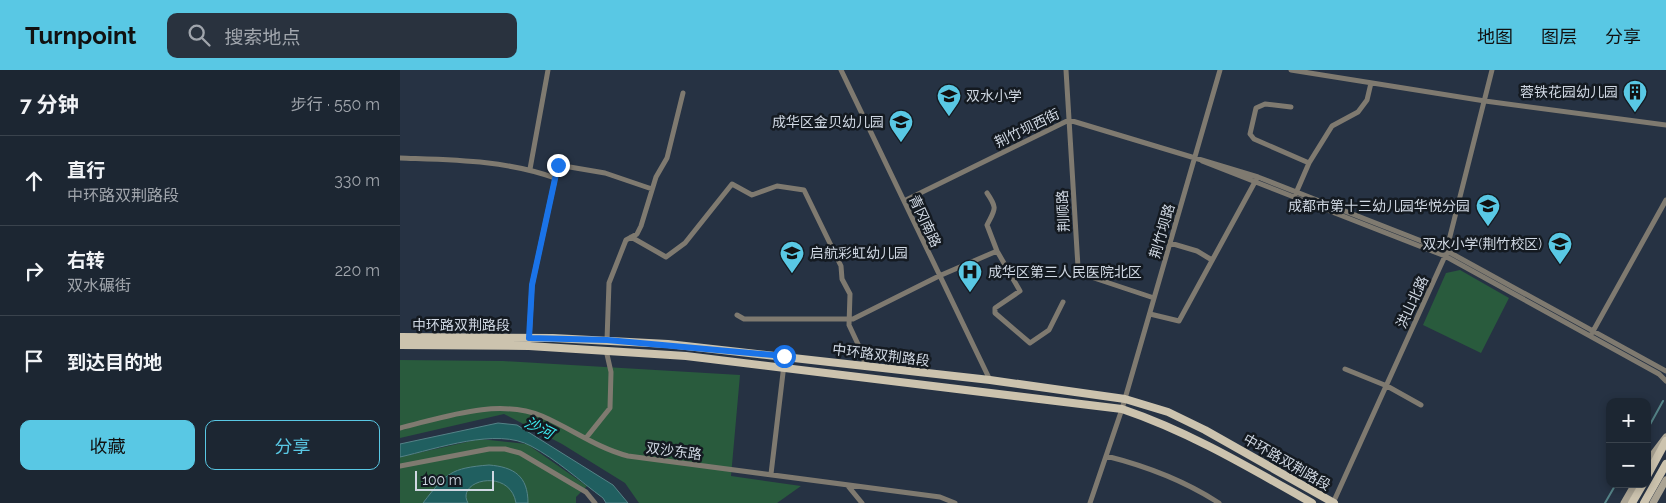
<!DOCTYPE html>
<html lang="zh">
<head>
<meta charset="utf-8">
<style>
  body { margin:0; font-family:Raleway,"Noto Sans SC",sans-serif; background:#29323e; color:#f1f3f6 }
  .controls { position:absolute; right:15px; bottom:15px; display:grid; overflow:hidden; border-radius:10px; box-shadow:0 2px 8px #0003 }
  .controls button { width:45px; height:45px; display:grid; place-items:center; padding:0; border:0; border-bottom:1px solid #3a434d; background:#1c2632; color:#f1f3f6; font:25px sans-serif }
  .scale { position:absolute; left:15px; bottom:12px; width:79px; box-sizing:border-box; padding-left:5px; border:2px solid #cfd7e2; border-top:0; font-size:14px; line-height:18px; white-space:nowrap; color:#cfd7e2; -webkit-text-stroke:4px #141a21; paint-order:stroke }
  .stop { position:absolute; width:15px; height:15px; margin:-11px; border:4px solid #1a73e8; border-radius:50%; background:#fff }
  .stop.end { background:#1a73e8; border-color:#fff; box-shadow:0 1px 5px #0008 }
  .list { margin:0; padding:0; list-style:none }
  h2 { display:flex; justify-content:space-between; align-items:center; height:65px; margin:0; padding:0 20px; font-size:21px }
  h2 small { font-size:16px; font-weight:400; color:#a0a5ac }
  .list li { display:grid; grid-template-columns:32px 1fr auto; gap:15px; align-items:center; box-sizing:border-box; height:90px; padding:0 20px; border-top:1px solid #3a434d }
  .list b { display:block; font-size:19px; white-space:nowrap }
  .list p { margin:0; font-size:16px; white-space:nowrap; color:#a0a5ac }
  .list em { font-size:16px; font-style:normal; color:#a0a5ac }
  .actions { display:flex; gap:10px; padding:15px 20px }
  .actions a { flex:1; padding:11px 0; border:1px solid #59c8e4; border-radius:10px; text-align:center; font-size:18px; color:#59c8e4 }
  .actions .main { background:#59c8e4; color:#111 }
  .icon { flex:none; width:28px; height:28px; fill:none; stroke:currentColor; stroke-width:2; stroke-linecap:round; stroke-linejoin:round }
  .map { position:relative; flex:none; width:1266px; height:433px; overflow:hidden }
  header { display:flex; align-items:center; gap:30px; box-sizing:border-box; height:70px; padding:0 25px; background:#59c8e4; color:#111 }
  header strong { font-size:24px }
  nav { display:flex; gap:28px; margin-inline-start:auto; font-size:18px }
  .search { width:350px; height:45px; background:#29323e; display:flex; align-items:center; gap:12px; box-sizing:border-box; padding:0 18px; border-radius:10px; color:#a0a5ac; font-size:19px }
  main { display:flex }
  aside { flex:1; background:#1c2632 }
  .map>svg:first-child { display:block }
  .green { fill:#295b3d }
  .water { fill:#205f60; stroke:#548387 }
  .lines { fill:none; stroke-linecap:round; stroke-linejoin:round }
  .stream { stroke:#548387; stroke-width:2 }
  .street { stroke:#7f7a70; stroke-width:5 }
  .secondary { stroke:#aaa393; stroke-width:7 }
  .primary { stroke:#ccc3ae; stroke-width:8 }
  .route { stroke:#1a73e8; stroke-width:6 }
  .labels { text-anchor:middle; stroke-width:5; stroke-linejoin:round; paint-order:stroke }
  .poi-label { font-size:14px; fill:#cfd7e2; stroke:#141a21; text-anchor:end }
  .street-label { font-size:14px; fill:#cfd7e2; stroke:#141a21 }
  .water-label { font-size:15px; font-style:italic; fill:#3debef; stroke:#141a21 }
</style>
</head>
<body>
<header>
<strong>Turnpoint</strong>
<div class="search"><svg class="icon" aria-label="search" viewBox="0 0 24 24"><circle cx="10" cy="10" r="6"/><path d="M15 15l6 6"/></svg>搜索地点</div>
<nav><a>地图</a><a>图层</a><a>分享</a></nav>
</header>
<main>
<aside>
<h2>7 分钟<small>步行 · 550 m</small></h2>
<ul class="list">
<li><svg class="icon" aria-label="ahead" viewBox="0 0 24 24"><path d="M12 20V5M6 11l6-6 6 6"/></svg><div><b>直行</b><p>中环路双荆路段</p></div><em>330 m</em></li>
<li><svg class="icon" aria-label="right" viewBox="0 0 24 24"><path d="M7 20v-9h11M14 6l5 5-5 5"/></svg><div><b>右转</b><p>双水碾街</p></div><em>220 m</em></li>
<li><svg class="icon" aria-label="arrive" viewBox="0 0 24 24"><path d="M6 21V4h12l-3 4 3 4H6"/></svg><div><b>到达目的地</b></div></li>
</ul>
<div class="actions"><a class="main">收藏</a><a>分享</a></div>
</aside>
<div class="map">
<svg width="1266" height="433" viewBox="0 0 1266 433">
  <rect width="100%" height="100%" fill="#263243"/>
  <!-- green -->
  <path class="green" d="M1060 200 1109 228 1081 283 1023 255 1046 203Z
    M0 290 103 291 340 305 331 406 401 416 377 433H239L225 413 162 374 104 344 0 368Z
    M80 369 127 374 187 416 176 427V433H0V387Z"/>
  <!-- water -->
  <path class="water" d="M98 353 117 355 213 415 228 433H206L203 428C180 411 156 389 131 376 97 357 36 379 0 387V374Z
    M89 395C114 397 128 406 128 433H116C110 397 55 410 68 433H23C46 403 51 398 89 395Z"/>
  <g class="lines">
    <!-- stream -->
    <path class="stream" d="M1247 360 1263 331
      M1205 433 1216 414"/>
    <!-- street -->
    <path class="street" d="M441 0 590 310
      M666 0 678 197 688 206 754 228
      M891 0 1085 31 1266 55
      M891 37 865 34 856 38 850 64 854 69 909 93
      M0 88C53 90 105 90 155 108
      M802 91 1045 186 1259 304 1266 311
      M130 99 148 0
      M587 123C598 139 595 139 587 155L597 181 620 221 595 238V243L630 273 649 260 663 232
      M896 123 909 93 932 56 958 42 967 30 971 13
      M504 131 669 50 858 107 1047 181 1266 301
      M231 167 266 187 285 173 332 114 352 125 377 116 404 120 441 196 442 209 450 224 449 255 464 287V296
      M770 173 797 181 812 190
      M750 244 779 251 856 110
      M337 245 344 249H453L539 206 597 181
      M1192 263 1266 130
      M207 270 209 213 226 170 237 164 241 156 256 107 267 88 283 23
      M129 271 132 215 158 95 205 103 252 119
      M945 299 987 316 1021 335
      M0 358C45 347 97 328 142 346 172 359 197 378 228 386L540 427 555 433
      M186 368 210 338 211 302 206 280
      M706 386C746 396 785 411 819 433
      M0 396 89 379H105L120 383 186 422 195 433
      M371 404 385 286
      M448 416 462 433
      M690 433 722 339 820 0
      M933 433 1045 186 1092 0"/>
    <!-- secondary -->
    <path class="secondary" d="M1247 392 1266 367
      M1224 433 1235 414
      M1253 433 1266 410"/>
    <!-- primary -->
    <path class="primary" d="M0 267 153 268 268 274 590 310 725 329 768 342 805 360 934 433
      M0 275 129 276 286 286 722 339C790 362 850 398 912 433
      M1247 406 1266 371
      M1232 433 1243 414
      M1244 433 1266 394"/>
  </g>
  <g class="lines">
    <!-- route -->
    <path class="route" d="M158 95 132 215 129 268 207 270 384 286"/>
  </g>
  <!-- icons -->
  <defs>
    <symbol id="building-pin" viewBox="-11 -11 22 30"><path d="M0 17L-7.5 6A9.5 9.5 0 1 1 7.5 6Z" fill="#59c8e4" stroke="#141a21"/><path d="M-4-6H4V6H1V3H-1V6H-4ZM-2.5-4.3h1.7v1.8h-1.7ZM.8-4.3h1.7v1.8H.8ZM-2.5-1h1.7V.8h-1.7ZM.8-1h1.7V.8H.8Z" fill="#111"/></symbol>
    <symbol id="school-pin" viewBox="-11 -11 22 30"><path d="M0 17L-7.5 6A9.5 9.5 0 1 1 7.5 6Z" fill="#59c8e4" stroke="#141a21"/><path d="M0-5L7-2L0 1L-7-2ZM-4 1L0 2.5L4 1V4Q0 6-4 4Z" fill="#111"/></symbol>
    <symbol id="hospital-pin" viewBox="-11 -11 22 30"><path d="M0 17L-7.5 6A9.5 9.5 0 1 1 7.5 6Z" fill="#59c8e4" stroke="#141a21"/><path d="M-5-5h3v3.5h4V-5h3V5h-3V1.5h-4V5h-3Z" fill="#111"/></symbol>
  </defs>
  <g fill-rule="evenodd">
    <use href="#building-pin" x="1221" y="8" width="28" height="38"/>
    <use href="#school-pin" x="535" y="12" width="28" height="38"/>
    <use href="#school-pin" x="487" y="38" width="28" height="38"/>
    <use href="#school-pin" x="1074" y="122" width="28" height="38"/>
    <use href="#school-pin" x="1146" y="160" width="28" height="38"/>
    <use href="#school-pin" x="378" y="169" width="28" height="38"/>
    <use href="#hospital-pin" x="556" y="188" width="28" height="38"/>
  </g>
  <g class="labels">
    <!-- poi labels -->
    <g class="poi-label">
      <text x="1218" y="27">蓉铁花园幼儿园</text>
      <text x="566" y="31" text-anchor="start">双水小学</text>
      <text x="484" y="57">成华区金贝幼儿园</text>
      <text x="1070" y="141">成都市第十三幼儿园华悦分园</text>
      <text x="1142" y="179">双水小学(荆竹校区)</text>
      <text x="410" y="188" text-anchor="start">启航彩虹幼儿园</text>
      <text x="588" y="207" text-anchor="start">成华区第三人民医院北区</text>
    </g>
    <!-- street labels -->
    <g class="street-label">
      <text transform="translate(627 58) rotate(-26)" y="5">荆竹坝西街</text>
      <text transform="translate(663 141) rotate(-93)" y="5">荆顺路</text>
      <text transform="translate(525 151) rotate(65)" y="5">青冈南路</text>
      <text transform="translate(762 161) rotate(-74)" y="5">荆竹坝路</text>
      <text transform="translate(1012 232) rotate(-65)" y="5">洪山北路</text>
      <text x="61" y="260">中环路双荆路段</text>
      <text transform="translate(481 285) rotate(7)" y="5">中环路双荆路段</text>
      <text transform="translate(274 381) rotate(7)" y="5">双沙东路</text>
      <text transform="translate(887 392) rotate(30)" y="5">中环路双荆路段</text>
    </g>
    <!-- water labels -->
    <g class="water-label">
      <text transform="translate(139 358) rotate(27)" y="5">沙河</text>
    </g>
  </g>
</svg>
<div class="controls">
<button>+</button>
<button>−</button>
</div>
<div class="scale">100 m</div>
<div class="stop" style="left:384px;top:286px"></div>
<div class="stop end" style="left:158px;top:95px"></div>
</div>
</main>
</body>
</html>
